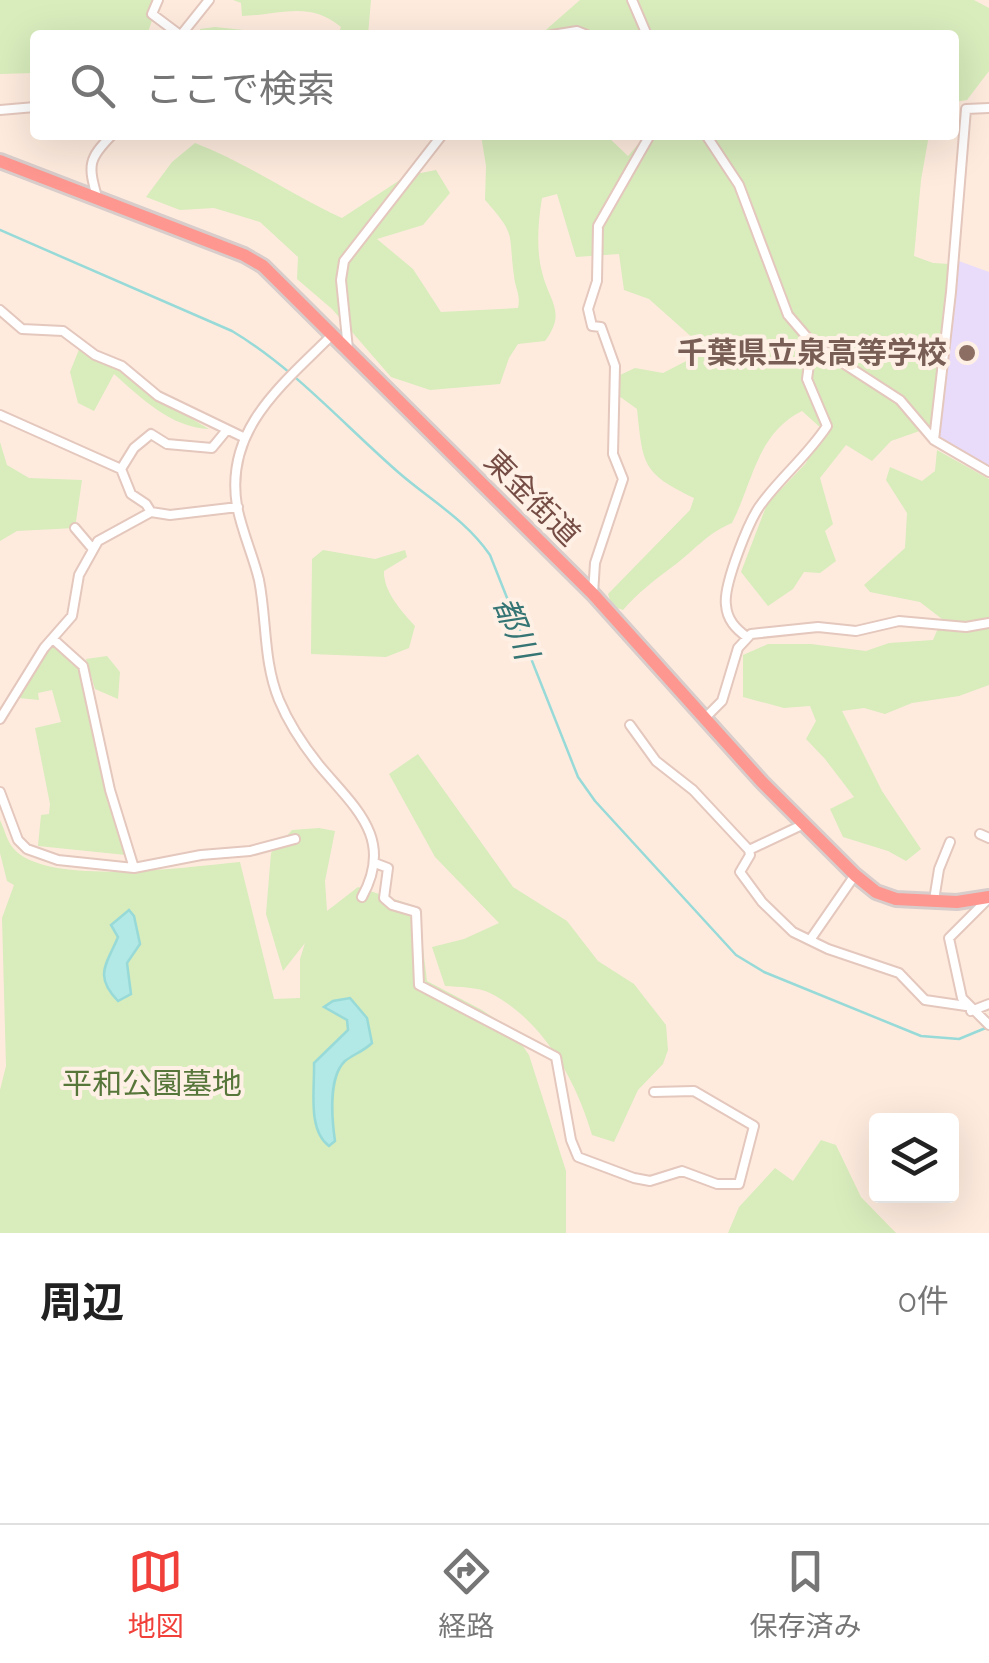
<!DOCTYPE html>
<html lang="ja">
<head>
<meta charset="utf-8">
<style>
  body { margin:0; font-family:Raleway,"Noto Sans JP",sans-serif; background:#f6f6f6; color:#222 }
  .controls { position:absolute; right:30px; bottom:30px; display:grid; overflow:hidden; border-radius:10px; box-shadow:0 10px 40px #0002 }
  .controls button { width:90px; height:90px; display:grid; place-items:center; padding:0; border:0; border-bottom:2px solid #e0e0e0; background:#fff; color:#222; font:50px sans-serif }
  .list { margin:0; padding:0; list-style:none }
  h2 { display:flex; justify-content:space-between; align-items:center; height:130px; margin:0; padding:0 40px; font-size:42px }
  h2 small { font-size:32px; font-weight:400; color:#767676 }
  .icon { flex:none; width:55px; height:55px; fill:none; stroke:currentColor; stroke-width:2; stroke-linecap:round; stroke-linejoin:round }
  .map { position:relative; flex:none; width:989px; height:1233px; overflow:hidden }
  .search { position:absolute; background:#fff; box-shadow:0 10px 40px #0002; left:30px; right:30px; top:30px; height:110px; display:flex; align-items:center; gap:25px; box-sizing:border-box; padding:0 35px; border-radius:10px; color:#767676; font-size:38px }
  .sheet { height:290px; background:#fff }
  nav { display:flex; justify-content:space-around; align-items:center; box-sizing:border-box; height:140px; border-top:2px solid #e0e0e0; background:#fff; font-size:28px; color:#767676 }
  nav a { display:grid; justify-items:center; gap:5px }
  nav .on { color:#f13f39 }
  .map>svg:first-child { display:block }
  .education { fill:#e9dbfa }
  .green { fill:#d8ecbc }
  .water { fill:#b2e8e5; stroke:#97dad8; stroke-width:2.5 }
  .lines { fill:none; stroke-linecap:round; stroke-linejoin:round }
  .stream { stroke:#97dad8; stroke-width:2.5 }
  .minor-casing { stroke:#e4c7bd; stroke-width:12 }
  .highway-casing { stroke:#d8cdcb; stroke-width:18 }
  .minor { stroke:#fff; stroke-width:8 }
  .highway { stroke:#fd9790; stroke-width:12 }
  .education-dot { fill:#8d6e63; stroke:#fff0e6; stroke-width:4 }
  .labels { text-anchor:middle; stroke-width:8; stroke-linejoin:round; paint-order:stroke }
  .education-label { font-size:30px; font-weight:bold; fill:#785e54; stroke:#fff0e6; text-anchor:end }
  .street-label { font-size:30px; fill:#754d45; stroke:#fff0e6 }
  .park-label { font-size:30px; fill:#57763a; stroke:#fff0e6 }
  .water-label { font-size:32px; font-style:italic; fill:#357574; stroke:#fff0e6 }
</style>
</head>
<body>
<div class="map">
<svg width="989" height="1233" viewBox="0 0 989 1233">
  <rect width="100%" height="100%" fill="#feebde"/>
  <!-- education -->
  <path class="education" d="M956 260 989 272V467L936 435Z"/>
  <!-- green -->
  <path class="green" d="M0 0H159L147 35H35V73L0 74Z
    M233 0H371L368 35H338L341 27C309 0 280 15 242 16L241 3Z
    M580 0H974L989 8V71L967 100 954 102V35H540Z
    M215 27 292 35H201L200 29Z
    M481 135H606L628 156 646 135H929L921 180 914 256 933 263 950 264 931 427 891 441 872 461 846 445 820 478 833 524 825 531 836 561 820 573 804 572 793 589 768 606 741 572 767 504 806 463 822 429 802 411C757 433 753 482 732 523 707 533 693 552 672 567 653 581 638 593 623 610L612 606 608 594 690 510 694 498C642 473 643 465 637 409L619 396 620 375 635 368 663 373 696 356 695 340 649 299 624 290 619 254 576 257 557 194 542 198C538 222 536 249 542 272 549 302 567 312 545 341L518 344 509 358 500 384 430 390 391 377 332 309 297 279 298 257 260 222 214 208 180 210 146 197 172 162 195 143C247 163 292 195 342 218L406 176 436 170 450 193 423 225 377 239 413 269 441 312 518 308C521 295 515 288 514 276 508 232 517 236 485 200L486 166Z
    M80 347 94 359 116 368 156 398 209 429C172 428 141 398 114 374L94 411 78 403 70 372Z
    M0 442 7 465 29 478 82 480 75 528 17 531 0 541Z
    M937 450 989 479V685L959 696 912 703 885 714 864 708 842 711 882 791 921 849 906 861 888 851 843 837 830 809 854 797 825 759 806 739 816 721 810 706 784 708 743 697V655L768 644H811L866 651 889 643 933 640 942 619 920 602 870 592 864 585 905 548 907 513 886 480 890 467 922 481 935 471Z
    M323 550 375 559 405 550 407 557 384 571C383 591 402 612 415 626L409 648 386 657 311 654 312 559Z
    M53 642 81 668 126 855 38 846 41 815 49 814 50 804 35 728 61 722 52 690 38 693 39 700 19 698Z
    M107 656 120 672 118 699 95 689 86 659Z
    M418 754 513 887 567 921 598 961 634 984 666 1025 668 1050 663 1064 638 1090 614 1142 592 1135C576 1080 543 1020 490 993 478 987 459 987 445 986L432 947 464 939 499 923 435 857 389 774Z
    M0 820C4 828 7 841 13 848 46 888 193 866 240 862L274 999 300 998V959L305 943 283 971 266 914 271 853 292 830 319 828 335 831 325 881 327 911 358 887 418 907 427 981 482 1010 511 1029 529 1055 566 1171V1233H0V1090L6 1066 2 918 14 885 7 881 0 853Z
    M821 1140 836 1145 861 1197 896 1233H728L739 1207 775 1168 793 1181Z"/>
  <!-- water -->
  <path class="water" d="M129 910 134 916 140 944 127 963 131 994 118 1001C93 975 107 964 118 937L111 925Z
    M350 998 367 1018 372 1043C364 1051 354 1054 345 1061 328 1077 332 1120 335 1141L329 1146C307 1130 315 1088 314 1063L348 1030 347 1020 324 1007 333 1001Z"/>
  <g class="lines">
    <!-- stream -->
    <path class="stream" d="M0 230 232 331C294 368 343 424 398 472 430 500 465 519 490 555L578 777 595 801 736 955 764 972 921 1036 959 1039 988 1027"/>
    <defs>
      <path id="minor" d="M158 0 152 14 180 35
        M632 0 647 35
        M181 35 209 0
        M552 35 577 31 587 35
        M0 110 35 107
        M706 135 739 185 788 315 812 343 900 400 934 440 989 472
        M97 197C88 165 88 159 112 135
        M0 310 22 329 63 331 95 355 122 366 158 396 243 437
        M332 335C283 384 224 429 237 506 242 532 253 555 259 580 267 620 263 661 279 700 289 724 303 745 319 765 354 807 395 838 362 897
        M348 349 341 280 344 261 442 135
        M0 415 121 469 131 494 146 504 151 512
        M934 440 951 292 966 109 989 108
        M121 469 134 448 151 434 167 444 212 448 226 431
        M75 528 92 548
        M593 594 595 563 623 479 613 454 615 366 601 327 592 326 588 309 597 281 598 226 650 135
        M747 637C736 629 727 620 726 605 723 586 749 519 762 503 782 476 808 455 827 426L807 379 812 343
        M53 639 83 666 110 790 134 868
        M705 718 722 701 738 648 751 634 818 627 856 631 899 621 966 627 989 623
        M0 719 44 648 72 616 79 575 98 541 151 512 170 515 238 507
        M630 725 656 761 693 790 749 850
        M0 792 18 840 27 849 58 860 134 868 201 855 250 851 295 839
        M802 825 749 850 750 855 740 872 762 902 793 932 828 949 899 973 925 1000 966 1006
        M980 834 989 838
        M375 863 388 868 384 898 392 905 416 912 419 985 556 1057 571 1140 578 1157 634 1178 650 1181 682 1171 717 1184H739L754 1126 694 1091 654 1092
        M989 898 949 938 962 998 989 1025
        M934 900 939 869 950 842
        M810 940 855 875
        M971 1011 989 1004"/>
      <path id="highway" d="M0 161 244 255 263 266 593 594 762 782 855 875 876 892 896 899 957 902 989 897"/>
    </defs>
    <!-- minor casing -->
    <use href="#minor" class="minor-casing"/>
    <!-- highway casing -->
    <use href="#highway" class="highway-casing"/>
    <!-- minor -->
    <use href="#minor" class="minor"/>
    <!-- highway -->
    <use href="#highway" class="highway"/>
  </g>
  <!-- markers -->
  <circle class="education-dot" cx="967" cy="353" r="10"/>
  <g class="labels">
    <!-- education labels -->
    <g class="education-label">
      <text x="947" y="363">千葉県立泉高等学校</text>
    </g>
    <!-- street labels -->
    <g class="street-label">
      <text transform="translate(532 498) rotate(45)" y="10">東金街道</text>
    </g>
    <!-- park labels -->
    <g class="park-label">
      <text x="152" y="1094">平和公園墓地</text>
    </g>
    <!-- water labels -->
    <g class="water-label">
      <text transform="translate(516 628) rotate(67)" y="11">都川</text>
    </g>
  </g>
</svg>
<div class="controls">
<button><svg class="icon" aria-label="layers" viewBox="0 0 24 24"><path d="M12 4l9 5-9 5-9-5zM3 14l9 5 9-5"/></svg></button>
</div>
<div class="search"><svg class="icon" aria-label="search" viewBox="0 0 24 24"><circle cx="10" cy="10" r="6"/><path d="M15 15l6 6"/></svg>ここで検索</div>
</div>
<section class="sheet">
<h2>周辺<small>0件</small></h2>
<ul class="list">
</ul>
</section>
<nav>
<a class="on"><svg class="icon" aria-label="map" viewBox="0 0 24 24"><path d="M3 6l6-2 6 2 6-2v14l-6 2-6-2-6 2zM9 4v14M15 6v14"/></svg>地図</a>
<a><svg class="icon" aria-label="directions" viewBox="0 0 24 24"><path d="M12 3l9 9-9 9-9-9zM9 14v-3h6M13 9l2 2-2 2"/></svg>経路</a>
<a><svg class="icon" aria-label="saved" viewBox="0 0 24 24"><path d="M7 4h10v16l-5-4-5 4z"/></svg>保存済み</a>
</nav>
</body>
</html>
